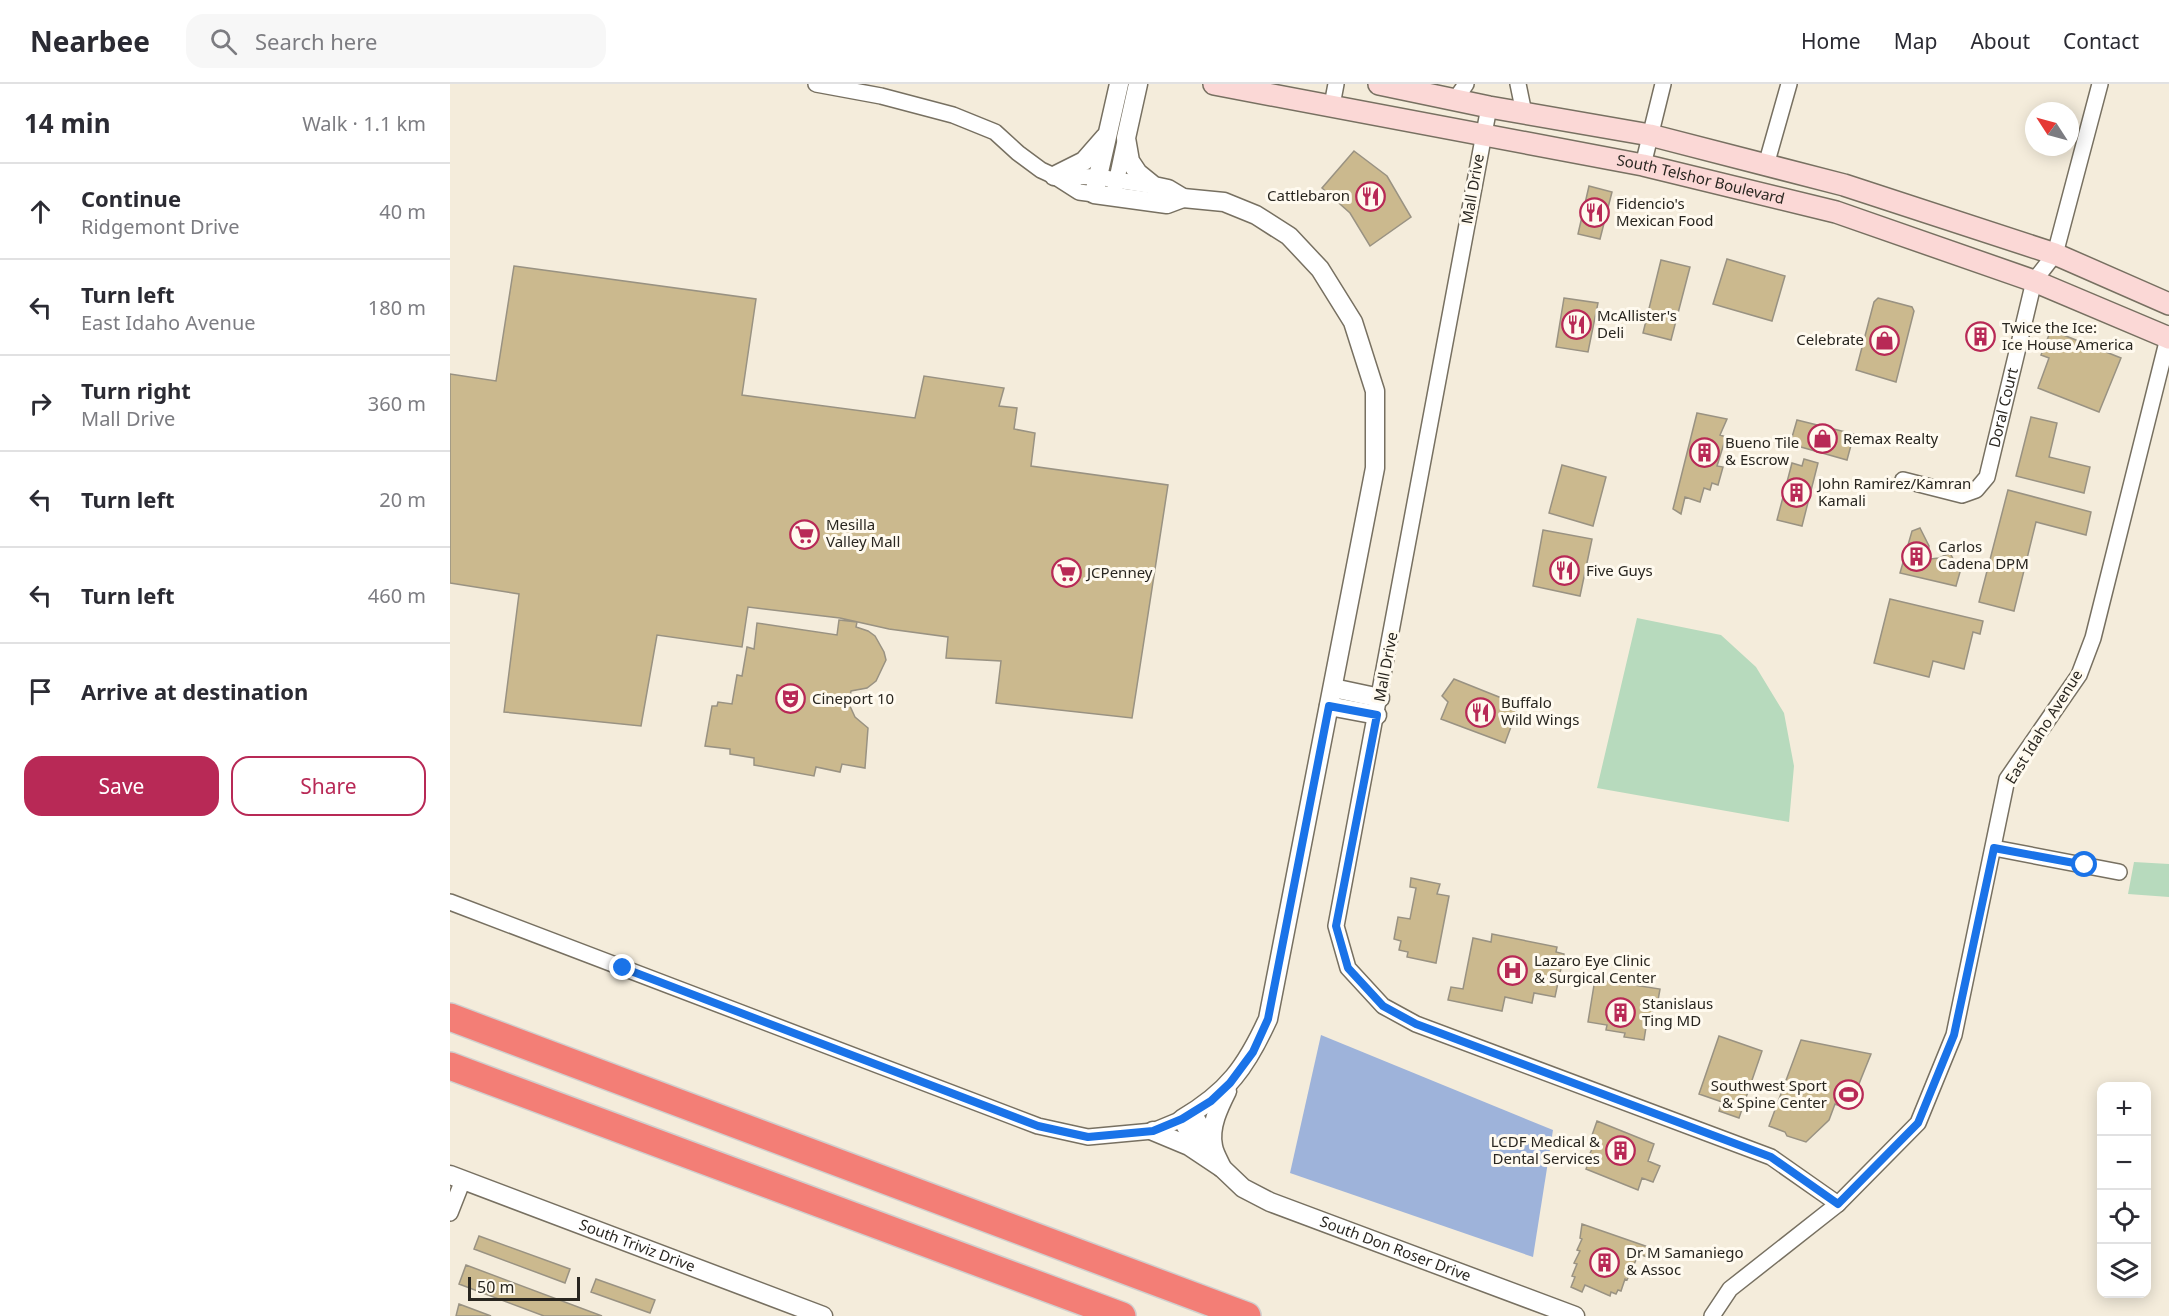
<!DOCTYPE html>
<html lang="en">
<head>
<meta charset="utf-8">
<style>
  body { margin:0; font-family:"Noto Sans",sans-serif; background:#f7f7f7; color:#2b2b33 }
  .controls { position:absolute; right:18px; bottom:18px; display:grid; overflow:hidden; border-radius:12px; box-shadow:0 3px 15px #0003 }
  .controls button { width:54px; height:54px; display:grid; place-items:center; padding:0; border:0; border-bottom:2px solid #e1e1e2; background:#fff; color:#2b2b33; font:30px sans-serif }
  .compass { position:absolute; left:1575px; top:18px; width:54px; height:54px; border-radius:50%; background:#fff; box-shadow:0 3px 15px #0003; rotate:306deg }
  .scale { position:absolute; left:18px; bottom:15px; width:112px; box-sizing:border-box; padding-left:6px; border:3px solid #292620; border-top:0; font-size:16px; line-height:21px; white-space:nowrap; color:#292620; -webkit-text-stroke:4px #fffaef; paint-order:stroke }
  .stop { position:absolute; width:18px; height:18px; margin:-14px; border:4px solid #1a73e8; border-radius:50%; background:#fff }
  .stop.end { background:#1a73e8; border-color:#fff; box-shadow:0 2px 6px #0008 }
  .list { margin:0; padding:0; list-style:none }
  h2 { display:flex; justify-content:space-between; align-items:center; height:78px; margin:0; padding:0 24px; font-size:26px }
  h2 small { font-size:20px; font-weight:400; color:#7c7c81 }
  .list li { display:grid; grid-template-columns:39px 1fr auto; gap:18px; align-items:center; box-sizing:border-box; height:96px; padding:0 24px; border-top:2px solid #e1e1e2 }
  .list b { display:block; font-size:22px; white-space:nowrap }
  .list p { margin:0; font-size:20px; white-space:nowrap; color:#7c7c81 }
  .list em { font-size:20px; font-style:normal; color:#7c7c81 }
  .actions { display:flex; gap:12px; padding:18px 24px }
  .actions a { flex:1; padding:14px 0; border:2px solid #b82956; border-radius:18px; text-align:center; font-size:21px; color:#b82956 }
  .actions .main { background:#b82956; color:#fff }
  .icon { flex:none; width:33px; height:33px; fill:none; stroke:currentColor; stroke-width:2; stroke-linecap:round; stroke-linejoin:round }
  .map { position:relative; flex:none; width:1719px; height:1232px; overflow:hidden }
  header { display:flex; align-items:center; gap:36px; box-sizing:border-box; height:84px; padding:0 30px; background:#fff; border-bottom:2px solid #e1e1e2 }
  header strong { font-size:28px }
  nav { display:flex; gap:33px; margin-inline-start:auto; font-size:21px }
  .search { width:420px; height:54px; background:#f7f7f7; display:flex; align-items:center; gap:15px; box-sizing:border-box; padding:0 21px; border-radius:18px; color:#7c7c81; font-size:22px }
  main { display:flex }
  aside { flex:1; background:#fff }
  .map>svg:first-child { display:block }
  .green { fill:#b7dabd }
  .water { fill:#9eb3da }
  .building { fill:#cbb98e; stroke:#999282; stroke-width:1.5 }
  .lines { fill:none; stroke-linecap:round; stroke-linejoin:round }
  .minor-casing { stroke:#777061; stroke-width:18 }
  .tertiary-casing { stroke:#777061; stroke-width:21 }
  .secondary-casing { stroke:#777061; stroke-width:24 }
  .motorway-casing { stroke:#d0cfce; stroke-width:30 }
  .minor { stroke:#fff; stroke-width:15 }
  .tertiary { stroke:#fff; stroke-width:18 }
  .secondary { stroke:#fbd8d6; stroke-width:21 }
  .motorway { stroke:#f37e76; stroke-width:27 }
  .route { stroke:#1a73e8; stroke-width:8 }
  .labels { text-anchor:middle; stroke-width:6; stroke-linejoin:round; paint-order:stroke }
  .street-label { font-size:15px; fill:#292620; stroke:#fffaef }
  .poi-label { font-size:15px; fill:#292620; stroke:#fffaef; text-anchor:start }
</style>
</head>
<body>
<header>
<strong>Nearbee</strong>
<div class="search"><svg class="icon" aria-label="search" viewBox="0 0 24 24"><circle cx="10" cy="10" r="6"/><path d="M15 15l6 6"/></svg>Search here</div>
<nav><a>Home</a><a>Map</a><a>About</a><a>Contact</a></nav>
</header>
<main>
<aside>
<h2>14 min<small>Walk · 1.1 km</small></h2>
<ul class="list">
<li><svg class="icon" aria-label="ahead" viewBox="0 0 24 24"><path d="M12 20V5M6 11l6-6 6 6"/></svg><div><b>Continue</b><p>Ridgemont Drive</p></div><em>40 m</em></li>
<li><svg class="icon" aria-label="left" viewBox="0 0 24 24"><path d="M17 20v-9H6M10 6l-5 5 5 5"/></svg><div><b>Turn left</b><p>East Idaho Avenue</p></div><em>180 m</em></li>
<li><svg class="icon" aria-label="right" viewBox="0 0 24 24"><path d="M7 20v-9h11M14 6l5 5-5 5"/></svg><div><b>Turn right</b><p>Mall Drive</p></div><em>360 m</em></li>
<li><svg class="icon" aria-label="left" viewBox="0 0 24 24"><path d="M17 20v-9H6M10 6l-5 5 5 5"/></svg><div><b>Turn left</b></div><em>20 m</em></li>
<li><svg class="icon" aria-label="left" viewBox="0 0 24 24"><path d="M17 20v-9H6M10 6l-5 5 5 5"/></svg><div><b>Turn left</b></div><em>460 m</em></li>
<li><svg class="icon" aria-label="arrive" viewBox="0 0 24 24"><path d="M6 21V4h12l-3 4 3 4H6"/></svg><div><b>Arrive at destination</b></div></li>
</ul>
<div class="actions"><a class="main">Save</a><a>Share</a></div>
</aside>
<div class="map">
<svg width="1719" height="1232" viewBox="0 0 1719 1232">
  <rect width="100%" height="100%" fill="#f4ecdb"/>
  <!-- green -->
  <path class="green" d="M1187 534 1271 551 1306 583 1334 629 1344 682 1339 738 1147 704Z
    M1684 778 1719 780V813L1678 810Z"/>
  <!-- water -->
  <path class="water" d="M871 951 1103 1046 1083 1173 840 1089Z"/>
  <!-- building -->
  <path class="building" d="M904 67 937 92 961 133 920 162 900 129 872 104Z
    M1139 102 1162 108 1150 155 1128 150Z
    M1277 175 1335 192 1322 237 1263 220Z
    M1211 176 1240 183 1221 256 1193 249Z
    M64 182 306 215 292 311 465 334 474 292 554 304 549 322 567 324 564 345 585 349 581 382 718 401 682 634 546 619 551 577 496 574 498 553 439 545 390 534 298 523 292 563 207 551 191 642 54 628 69 510 0 499V290L46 297Z
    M1114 214 1148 219 1138 268 1106 263Z
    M1428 214 1462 223 1464 227 1446 298 1406 286 1424 218Z
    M1530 242 1538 244 1532 263 1524 262Z
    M1601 246 1671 274 1649 328 1588 304 1599 274 1591 271Z
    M1247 329 1277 335 1270 351 1276 353 1267 382 1273 383 1268 401 1262 399 1260 406 1254 404 1250 418 1235 413 1231 430 1223 425Z
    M1581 333 1607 339 1599 373 1640 383 1634 409 1566 392Z
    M1347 336 1404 350 1397 376 1340 360Z
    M1354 375 1368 379 1352 442 1327 436 1342 379 1352 382Z
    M1112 381 1156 393 1143 442 1099 429Z
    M1558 406 1641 428 1636 451 1586 438 1564 527 1529 518Z
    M1470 444 1479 462 1478 470 1480 475 1489 474 1500 469 1510 488 1506 502 1450 489 1462 447Z
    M1093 446 1142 455 1130 512 1083 502Z
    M1440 515 1533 537 1530 550 1523 548 1514 585 1483 577 1479 593 1424 579Z
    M389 536 407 538 406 543 418 547 425 552 434 568 436 576 426 597 417 604 401 607 400 612 399 620 405 633 418 644 415 684 392 680 390 688 366 683 364 692 304 681V674L280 670V665L255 662 262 622H267L268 618 282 620 287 591 292 592 297 563 304 565 307 539 387 551Z
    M1004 595 1069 621 1055 659 991 635 998 618 992 612Z
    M961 794 990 800 987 810 999 812 986 879 957 873 958 868 949 866 951 857 944 855 948 833 960 835 966 804 960 803Z
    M1042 850 1107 863 1106 868 1114 870 1105 913 1084 909 1082 919 1055 913 1052 927 998 916 1001 903 1013 905 1023 854 1041 858Z
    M1145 895 1210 905 1207 922 1204 921 1201 938 1197 937 1194 956 1174 953 1175 949 1156 946 1157 941 1138 938Z
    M1269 952 1312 967 1289 1034 1269 1027 1272 1018 1249 1010Z
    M1351 956 1421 970 1402 1017 1395 1015 1390 1022 1385 1020 1379 1036 1356 1058 1337 1052 1335 1048 1319 1042Z
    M1147 1037 1204 1060 1198 1077 1210 1082 1203 1098 1192 1094 1188 1106 1136 1085 1140 1075 1138 1074 1146 1056 1141 1054Z
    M1132 1140 1204 1165 1200 1174 1186 1169 1184 1174 1186 1176 1177 1196 1175 1195 1171 1207 1168 1206 1166 1210 1161 1208 1160 1212 1135 1201 1132 1208 1121 1203 1125 1193 1122 1192 1127 1180 1124 1179 1130 1167 1127 1166 1132 1155 1130 1154Z
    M29 1152 120 1185 115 1199 24 1165Z
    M16 1181 152 1232H94L9 1200Z
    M146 1195 205 1216 200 1229 141 1208Z
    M9 1220 41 1232H6Z"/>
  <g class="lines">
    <defs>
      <g id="minor">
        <path d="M366 0 431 12 503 31 545 48 568 69 591 86 604 92 629 108 644 110"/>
        <path d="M1068 0 1074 29"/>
        <path d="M1005 16 1016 0"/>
        <path d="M882 21 886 0"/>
        <path d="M1039 23 886 842 898 884 933 922 966 940 1321 1073 1388 1120"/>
        <path d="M1193 81 1213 0"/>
        <path d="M1316 81 1339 0"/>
        <path d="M606 92 648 93 704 102"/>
        <path d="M665 104 675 57"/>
        <path id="s1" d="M1453 396 1512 411 1526 406 1537 393 1584 197 1605 170 1650 0"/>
        <path d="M1544 764 1669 788"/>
        <path d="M0 818 588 1042 638 1053 703 1047 732 1035"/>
        <path d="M743 1028 763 1061"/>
        <path d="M0 1129 13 1096"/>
        <path d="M1262 1232 1280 1205 1388 1120 1468 1039 1504 951 1557 695 1629 591 1643 554 1719 250"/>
      </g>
      <g id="tertiary">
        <path d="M669 0 644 110 717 120 733 114"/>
        <path d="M688 0 676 54 680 77 688 89 704 102 718 105 733 114 774 118 806 131 839 152 870 185 903 238 925 307V384L818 935C796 983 778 1008 732 1035L751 1069"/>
        <path d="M604 92 634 77 655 53"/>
        <path d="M883 604 930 614"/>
        <path d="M879 622 927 631"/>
        <path id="s2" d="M703 1047 739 1062 772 1084 793 1104 820 1118 1125 1232"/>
        <path d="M772 1084C769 1077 764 1069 763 1062 759 1043 769 1023 777 1007"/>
        <path id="s3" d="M0 1091 373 1232"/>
      </g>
      <g id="secondary">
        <path id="s4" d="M764 0 1193 81 1386 128 1584 197 1719 254"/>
        <path d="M929 0 1039 23 1200 51 1394 101 1605 170 1719 220"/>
      </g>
      <path id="motorway" d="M0 933 797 1232
        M0 982 672 1232"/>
    </defs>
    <!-- minor casing -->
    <use href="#minor" class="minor-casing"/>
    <!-- tertiary casing -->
    <use href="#tertiary" class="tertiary-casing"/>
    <!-- secondary casing -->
    <use href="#secondary" class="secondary-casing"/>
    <!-- motorway casing -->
    <use href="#motorway" class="motorway-casing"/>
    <!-- minor -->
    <use href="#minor" class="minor"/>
    <!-- tertiary -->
    <use href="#tertiary" class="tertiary"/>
    <!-- secondary -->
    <use href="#secondary" class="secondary"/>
    <!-- motorway -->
    <use href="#motorway" class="motorway"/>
  </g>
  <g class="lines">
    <!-- route -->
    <path class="route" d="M173 884 588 1042 638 1053 703 1047 732 1035 761 1017 780 999 803 968 818 935 879 622 927 631 886 842 898 884 933 922 966 940 1321 1073 1388 1120 1468 1039 1504 951 1544 764 1635 781"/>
  </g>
  <!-- icons -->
  <defs>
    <symbol id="restaurant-ring" viewBox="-11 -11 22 22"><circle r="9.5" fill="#fffaef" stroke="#b82956" stroke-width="1.5"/><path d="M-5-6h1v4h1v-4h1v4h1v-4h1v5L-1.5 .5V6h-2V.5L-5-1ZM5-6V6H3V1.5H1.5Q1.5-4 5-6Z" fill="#b82956"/></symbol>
    <symbol id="building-ring" viewBox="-11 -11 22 22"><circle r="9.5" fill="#fffaef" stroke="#b82956" stroke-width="1.5"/><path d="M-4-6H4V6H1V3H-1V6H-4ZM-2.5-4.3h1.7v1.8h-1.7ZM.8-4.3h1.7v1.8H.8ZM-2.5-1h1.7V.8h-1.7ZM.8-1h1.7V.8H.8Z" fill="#b82956"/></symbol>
    <symbol id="shop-ring" viewBox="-11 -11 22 22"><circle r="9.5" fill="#fffaef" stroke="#b82956" stroke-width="1.5"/><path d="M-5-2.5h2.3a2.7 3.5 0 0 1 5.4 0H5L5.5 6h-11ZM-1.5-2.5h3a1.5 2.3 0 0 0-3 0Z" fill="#b82956"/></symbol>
    <symbol id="supermarket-ring" viewBox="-11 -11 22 22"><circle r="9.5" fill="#fffaef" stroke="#b82956" stroke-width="1.5"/><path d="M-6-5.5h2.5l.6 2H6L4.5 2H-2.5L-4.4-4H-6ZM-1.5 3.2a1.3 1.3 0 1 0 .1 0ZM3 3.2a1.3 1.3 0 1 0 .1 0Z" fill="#b82956"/></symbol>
    <symbol id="theatre-ring" viewBox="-11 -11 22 22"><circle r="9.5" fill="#fffaef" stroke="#b82956" stroke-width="1.5"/><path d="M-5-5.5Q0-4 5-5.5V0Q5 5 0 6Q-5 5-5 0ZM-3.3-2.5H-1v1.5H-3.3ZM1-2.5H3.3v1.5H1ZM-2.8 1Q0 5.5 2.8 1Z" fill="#b82956"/></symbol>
    <symbol id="hospital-ring" viewBox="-11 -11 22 22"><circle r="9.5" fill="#fffaef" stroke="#b82956" stroke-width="1.5"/><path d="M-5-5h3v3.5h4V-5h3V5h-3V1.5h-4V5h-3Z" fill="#b82956"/></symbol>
    <symbol id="stadium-ring" viewBox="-11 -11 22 22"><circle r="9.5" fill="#fffaef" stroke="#b82956" stroke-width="1.5"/><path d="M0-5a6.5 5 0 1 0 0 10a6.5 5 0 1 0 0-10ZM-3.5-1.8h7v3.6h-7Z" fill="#b82956"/></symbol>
  </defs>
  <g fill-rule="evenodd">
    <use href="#restaurant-ring" x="904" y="96" width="33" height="33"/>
    <use href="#restaurant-ring" x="1128" y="112" width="33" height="33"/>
    <use href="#restaurant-ring" x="1110" y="224" width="33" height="33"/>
    <use href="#building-ring" x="1514" y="236" width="33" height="33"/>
    <use href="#shop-ring" x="1418" y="240" width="33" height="33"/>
    <use href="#shop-ring" x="1356" y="338" width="33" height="33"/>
    <use href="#building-ring" x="1238" y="352" width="33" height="33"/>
    <use href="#building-ring" x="1330" y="392" width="33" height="33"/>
    <use href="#supermarket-ring" x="338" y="434" width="33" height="33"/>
    <use href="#building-ring" x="1450" y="456" width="33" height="33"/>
    <use href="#restaurant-ring" x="1098" y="470" width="33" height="33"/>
    <use href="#supermarket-ring" x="600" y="472" width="33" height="33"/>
    <use href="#theatre-ring" x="324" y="598" width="33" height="33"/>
    <use href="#restaurant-ring" x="1014" y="612" width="33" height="33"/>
    <use href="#hospital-ring" x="1046" y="870" width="33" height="33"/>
    <use href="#building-ring" x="1154" y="912" width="33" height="33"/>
    <use href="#stadium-ring" x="1382" y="994" width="33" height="33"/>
    <use href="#building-ring" x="1154" y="1050" width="33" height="33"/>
    <use href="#building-ring" x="1138" y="1162" width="33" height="33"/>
  </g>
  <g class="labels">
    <!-- street labels -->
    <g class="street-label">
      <text dy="5" stroke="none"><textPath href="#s4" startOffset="496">South Telshor Boulevard</textPath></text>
      <text transform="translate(1023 105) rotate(-80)" y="5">Mall Drive</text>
      <text dy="5" stroke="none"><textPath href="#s1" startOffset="164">Doral Court</textPath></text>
      <text transform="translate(936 583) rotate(-79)" y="5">Mall Drive</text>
      <text transform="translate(1594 643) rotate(-58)" y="5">East Idaho Avenue</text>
      <text dy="5" stroke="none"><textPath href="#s3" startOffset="200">South Triviz Drive</textPath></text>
      <text dy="5" stroke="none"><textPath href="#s2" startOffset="272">South Don Roser Drive</textPath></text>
    </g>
    <!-- poi labels -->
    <g class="poi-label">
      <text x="900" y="117" text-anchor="end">Cattlebaron</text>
      <text x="1166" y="125">Fidencio's<tspan x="1166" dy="17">Mexican Food</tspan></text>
      <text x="1147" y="237">McAllister's<tspan x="1147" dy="17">Deli</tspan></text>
      <text x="1552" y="249">Twice the Ice:<tspan x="1552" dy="17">Ice House America</tspan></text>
      <text x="1414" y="261" text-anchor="end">Celebrate</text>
      <text x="1393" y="360">Remax Realty</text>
      <text x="1275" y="364">Bueno Tile<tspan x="1275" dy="17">&amp; Escrow</tspan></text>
      <text x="1368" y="405">John Ramirez/Kamran<tspan x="1368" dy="17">Kamali</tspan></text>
      <text x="376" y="446">Mesilla<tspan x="376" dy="17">Valley Mall</tspan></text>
      <text x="1488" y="468">Carlos<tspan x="1488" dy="17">Cadena DPM</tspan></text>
      <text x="1136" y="492">Five Guys</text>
      <text x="637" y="494">JCPenney</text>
      <text x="362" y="620">Cineport 10</text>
      <text x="1051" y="624">Buffalo<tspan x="1051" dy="17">Wild Wings</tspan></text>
      <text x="1084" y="882">Lazaro Eye Clinic<tspan x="1084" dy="17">&amp; Surgical Center</tspan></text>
      <text x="1192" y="925">Stanislaus<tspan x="1192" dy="17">Ting MD</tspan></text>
      <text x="1377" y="1007" text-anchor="end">Southwest Sport<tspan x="1377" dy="17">&amp; Spine Center</tspan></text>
      <text x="1150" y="1063" text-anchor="end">LCDF Medical &amp;<tspan x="1150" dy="17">Dental Services</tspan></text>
      <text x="1176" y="1174">Dr M Samaniego<tspan x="1176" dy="17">&amp; Assoc</tspan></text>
    </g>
  </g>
</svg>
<div class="controls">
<button>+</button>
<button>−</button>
<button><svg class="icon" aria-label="locate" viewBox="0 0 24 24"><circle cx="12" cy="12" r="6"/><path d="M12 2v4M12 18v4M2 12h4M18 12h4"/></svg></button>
<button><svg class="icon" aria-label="layers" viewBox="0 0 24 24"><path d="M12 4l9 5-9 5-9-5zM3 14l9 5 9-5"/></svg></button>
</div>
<svg class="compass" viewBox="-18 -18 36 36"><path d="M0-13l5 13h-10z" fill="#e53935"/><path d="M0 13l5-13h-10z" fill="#7c7c81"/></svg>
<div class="scale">50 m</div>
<div class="stop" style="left:1635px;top:781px"></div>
<div class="stop end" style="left:173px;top:884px"></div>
</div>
</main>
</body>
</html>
